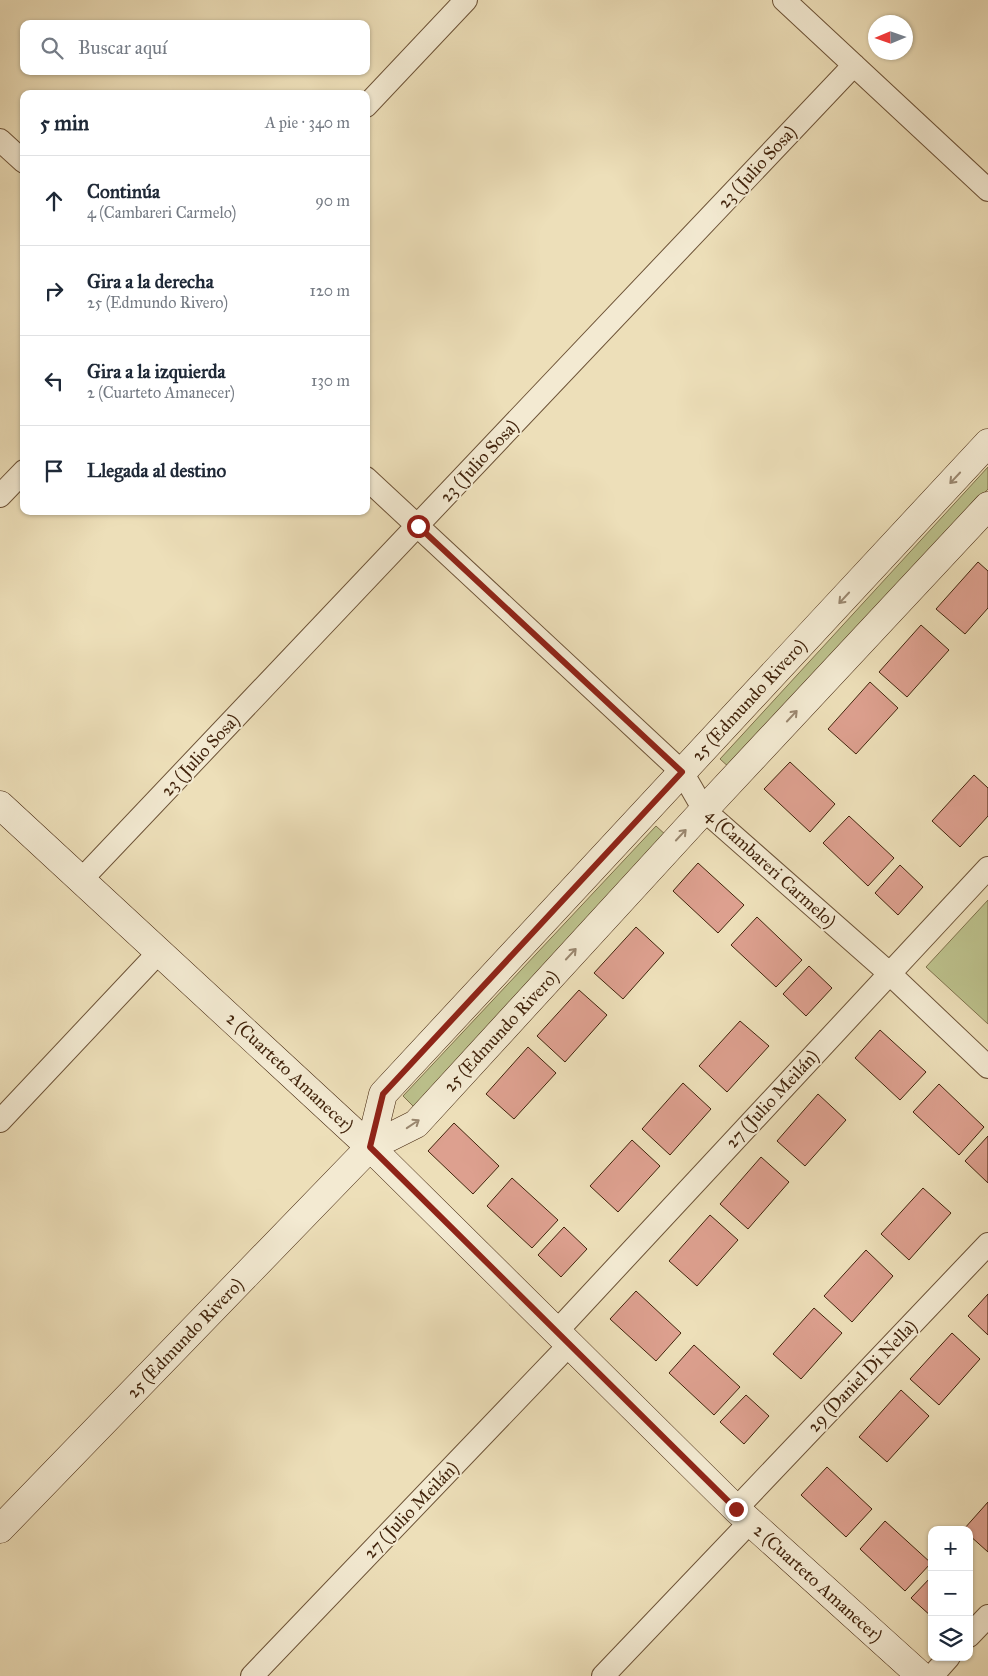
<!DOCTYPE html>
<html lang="es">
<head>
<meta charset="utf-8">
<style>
  body { margin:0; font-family:"IM FELL Great Primer",serif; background:#f6f6f7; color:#1f2937 }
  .controls { position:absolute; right:15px; bottom:15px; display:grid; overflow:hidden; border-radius:10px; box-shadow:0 1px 4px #0004 }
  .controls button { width:45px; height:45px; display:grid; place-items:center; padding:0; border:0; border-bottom:1px solid #e0e1e3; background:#fff; color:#1f2937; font:25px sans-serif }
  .compass { position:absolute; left:868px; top:15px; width:45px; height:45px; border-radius:50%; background:#fff; box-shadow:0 1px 4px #0004; rotate:268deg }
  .stop { position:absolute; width:15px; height:15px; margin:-11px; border:4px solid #8f2418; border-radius:50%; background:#fff }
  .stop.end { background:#8f2418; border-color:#fff; box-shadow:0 1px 5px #0008 }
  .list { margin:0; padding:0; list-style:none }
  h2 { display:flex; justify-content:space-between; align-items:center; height:65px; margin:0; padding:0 20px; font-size:21px }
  h2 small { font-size:16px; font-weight:400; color:#747a83 }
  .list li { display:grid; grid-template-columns:32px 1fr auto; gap:15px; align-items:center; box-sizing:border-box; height:90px; padding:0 20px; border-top:1px solid #e0e1e3 }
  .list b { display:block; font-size:19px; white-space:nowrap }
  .list p { margin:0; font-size:16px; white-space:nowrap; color:#747a83 }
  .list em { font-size:16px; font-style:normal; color:#747a83 }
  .icon { flex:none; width:28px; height:28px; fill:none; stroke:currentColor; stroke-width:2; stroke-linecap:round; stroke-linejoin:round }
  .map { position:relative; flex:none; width:988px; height:1676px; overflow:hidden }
  .search { position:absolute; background:#fff; box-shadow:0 1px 4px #0004; left:20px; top:20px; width:350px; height:55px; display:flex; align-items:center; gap:12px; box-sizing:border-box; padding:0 18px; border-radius:10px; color:#747a83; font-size:19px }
  .panel { position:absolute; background:#fff; box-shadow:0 1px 4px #0004; left:20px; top:90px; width:350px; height:425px; border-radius:10px }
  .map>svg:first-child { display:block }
  .green { fill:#bcc18c; stroke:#7f724c }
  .building { fill:#dda08f; stroke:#42240c }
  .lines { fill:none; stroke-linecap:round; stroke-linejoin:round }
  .street-casing { stroke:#6d5337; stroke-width:24 }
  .secondary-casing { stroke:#42240c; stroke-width:29 }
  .street { stroke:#f3ead2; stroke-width:22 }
  .secondary { stroke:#f3ead2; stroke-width:28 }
  .oneway { stroke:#9a876f }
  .route { stroke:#8f2418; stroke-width:6 }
  .labels { text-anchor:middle; stroke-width:4; stroke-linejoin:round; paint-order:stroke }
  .street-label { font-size:18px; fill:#42240c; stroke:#f3ead2 }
</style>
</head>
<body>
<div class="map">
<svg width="988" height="1676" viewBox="0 0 988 1676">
  <rect width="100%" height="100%" fill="#eddfb9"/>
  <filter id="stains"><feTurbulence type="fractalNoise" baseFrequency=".004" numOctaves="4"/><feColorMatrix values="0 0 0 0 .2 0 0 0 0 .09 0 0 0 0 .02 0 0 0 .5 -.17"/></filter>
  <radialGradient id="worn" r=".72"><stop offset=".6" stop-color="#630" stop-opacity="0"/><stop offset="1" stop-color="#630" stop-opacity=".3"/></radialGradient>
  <!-- green -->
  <path class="green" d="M988 467V489L731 769 720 759Z
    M656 826 667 836 414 1107 403 1096Z
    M988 900V1024L926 967Z"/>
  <!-- building -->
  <path class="building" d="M978 562 988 571V608L965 634 936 609Z
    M921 625 949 650 907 697 879 672Z
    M870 682 898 708 856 754 828 729Z
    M790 762 835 804 810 832 764 789Z
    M974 775 988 788V816L960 847 932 821Z
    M849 816 894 858 868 886 823 843Z
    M698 863 744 905 718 933 673 891Z
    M900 865 923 887 898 915 875 893Z
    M757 917 802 960 776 987 731 945Z
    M636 927 664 953 623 999 594 973Z
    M809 966 832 988 806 1016 783 994Z
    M579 990 607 1015 565 1062 537 1036Z
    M740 1021 769 1046 727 1092 699 1066Z
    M880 1030 926 1072 900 1100 855 1058Z
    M528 1047 556 1073 514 1119 486 1094Z
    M683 1083 711 1109 670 1155 642 1129Z
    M939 1084 984 1127 959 1155 913 1112Z
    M818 1094 846 1120 805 1166 777 1141Z
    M454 1123 499 1166 473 1194 428 1151Z
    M988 1136V1183L965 1161Z
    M632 1140 660 1166 618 1212 590 1186Z
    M761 1157 789 1182 748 1229 720 1204Z
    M512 1178 558 1220 532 1248 487 1206Z
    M923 1188 951 1213 909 1260 881 1234Z
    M710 1215 738 1240 697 1286 669 1261Z
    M564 1227 587 1249 561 1277 538 1255Z
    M866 1250 893 1276 852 1322 824 1296Z
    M636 1291 681 1333 656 1361 610 1319Z
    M988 1294V1335L968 1316Z
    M814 1308 842 1333 801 1379 773 1354Z
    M952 1333 980 1359 939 1405 910 1379Z
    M694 1345 740 1387 714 1415 669 1373Z
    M901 1390 929 1416 887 1462 859 1437Z
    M746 1395 769 1416 744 1444 720 1422Z
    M827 1467 872 1509 846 1537 801 1495Z
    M988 1502V1552L969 1535V1530L964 1529Z
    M885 1521 931 1563 905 1591 860 1549Z
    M932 1576V1617L911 1598Z"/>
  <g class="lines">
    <defs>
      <path id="street" d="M784 0 988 190
        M366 106 466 0
        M0 140 24 162
        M366 478 682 772 704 810 889 973 988 1067
        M0 496 24 471
        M82 879 854 65
        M0 1121 160 951
        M557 1331 988 868
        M736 1509 988 1244
        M969 1636 988 1616
        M252 1676 570 1344
        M603 1676 750 1522
        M932 1676 949 1657"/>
      <path id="secondary" d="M0 805 370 1147 736 1509 921 1676
        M370 1147 383 1094 988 443
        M0 1529 370 1147 416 1124 704 810 988 506"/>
    </defs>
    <!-- street casing -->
    <use href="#street" class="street-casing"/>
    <!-- secondary casing -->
    <use href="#secondary" class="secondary-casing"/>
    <!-- street -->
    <use href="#street" class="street"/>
    <!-- secondary -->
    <use href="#secondary" class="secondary"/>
  </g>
  <!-- one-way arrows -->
  <defs><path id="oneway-shaft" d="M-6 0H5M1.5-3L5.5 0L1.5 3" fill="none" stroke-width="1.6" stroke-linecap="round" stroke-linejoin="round" transform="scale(1.25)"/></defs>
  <g class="oneway">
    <use href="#oneway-shaft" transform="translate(955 478) rotate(133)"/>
    <use href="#oneway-shaft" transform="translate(844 598) rotate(133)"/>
    <use href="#oneway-shaft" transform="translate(792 716) rotate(-47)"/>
    <use href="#oneway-shaft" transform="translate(681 835) rotate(-47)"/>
    <use href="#oneway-shaft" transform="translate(571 954) rotate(-47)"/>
    <use href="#oneway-shaft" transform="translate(413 1124) rotate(-34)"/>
  </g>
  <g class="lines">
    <!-- route -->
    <path class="route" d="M418 526 682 772 383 1094 370 1147 736 1509"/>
  </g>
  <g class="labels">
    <!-- street labels -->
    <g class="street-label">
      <text transform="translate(757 167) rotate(-47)" y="6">23 (Julio Sosa)</text>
      <text transform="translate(479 461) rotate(-47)" y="6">23 (Julio Sosa)</text>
      <text transform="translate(749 700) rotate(-47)" y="6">25 (Edmundo Rivero)</text>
      <text transform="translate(200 755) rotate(-47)" y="6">23 (Julio Sosa)</text>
      <text transform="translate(771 868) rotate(42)" y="6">4 (Cambareri Carmelo)</text>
      <text transform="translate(501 1031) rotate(-47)" y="6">25 (Edmundo Rivero)</text>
      <text transform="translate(290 1072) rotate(43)" y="6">2 (Cuarteto Amanecer)</text>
      <text transform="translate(772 1099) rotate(-47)" y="6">27 (Julio Meilán)</text>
      <text transform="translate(185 1338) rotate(-46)" y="6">25 (Edmundo Rivero)</text>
      <text transform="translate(862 1376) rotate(-46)" y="6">29 (Daniel Di Nella)</text>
      <text transform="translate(411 1510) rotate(-46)" y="6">27 (Julio Meilán)</text>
      <text transform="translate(818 1583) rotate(42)" y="6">2 (Cuarteto Amanecer)</text>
    </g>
  </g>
  <rect width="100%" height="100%" filter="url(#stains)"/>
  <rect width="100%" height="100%" fill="url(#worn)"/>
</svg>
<div class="controls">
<button>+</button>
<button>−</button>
<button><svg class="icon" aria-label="layers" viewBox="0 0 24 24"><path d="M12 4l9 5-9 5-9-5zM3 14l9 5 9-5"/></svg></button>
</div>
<svg class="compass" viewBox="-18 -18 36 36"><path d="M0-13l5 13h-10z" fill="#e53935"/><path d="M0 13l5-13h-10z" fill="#747a83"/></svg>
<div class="stop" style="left:418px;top:526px"></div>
<div class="stop end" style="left:736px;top:1509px"></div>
<div class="search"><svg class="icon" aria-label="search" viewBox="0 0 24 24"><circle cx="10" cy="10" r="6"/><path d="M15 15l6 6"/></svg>Buscar aquí</div>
<section class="panel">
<h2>5 min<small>A pie · 340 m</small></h2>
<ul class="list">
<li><svg class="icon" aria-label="ahead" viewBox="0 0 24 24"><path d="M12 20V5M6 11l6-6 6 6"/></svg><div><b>Continúa</b><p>4 (Cambareri Carmelo)</p></div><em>90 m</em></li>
<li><svg class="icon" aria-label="right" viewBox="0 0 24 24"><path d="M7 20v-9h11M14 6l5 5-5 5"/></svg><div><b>Gira a la derecha</b><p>25 (Edmundo Rivero)</p></div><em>120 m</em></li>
<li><svg class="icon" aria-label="left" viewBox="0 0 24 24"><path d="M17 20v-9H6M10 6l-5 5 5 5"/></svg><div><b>Gira a la izquierda</b><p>2 (Cuarteto Amanecer)</p></div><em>130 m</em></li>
<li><svg class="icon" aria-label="arrive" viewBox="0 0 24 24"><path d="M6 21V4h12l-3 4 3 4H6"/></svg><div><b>Llegada al destino</b></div></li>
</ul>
</section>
</div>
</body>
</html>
